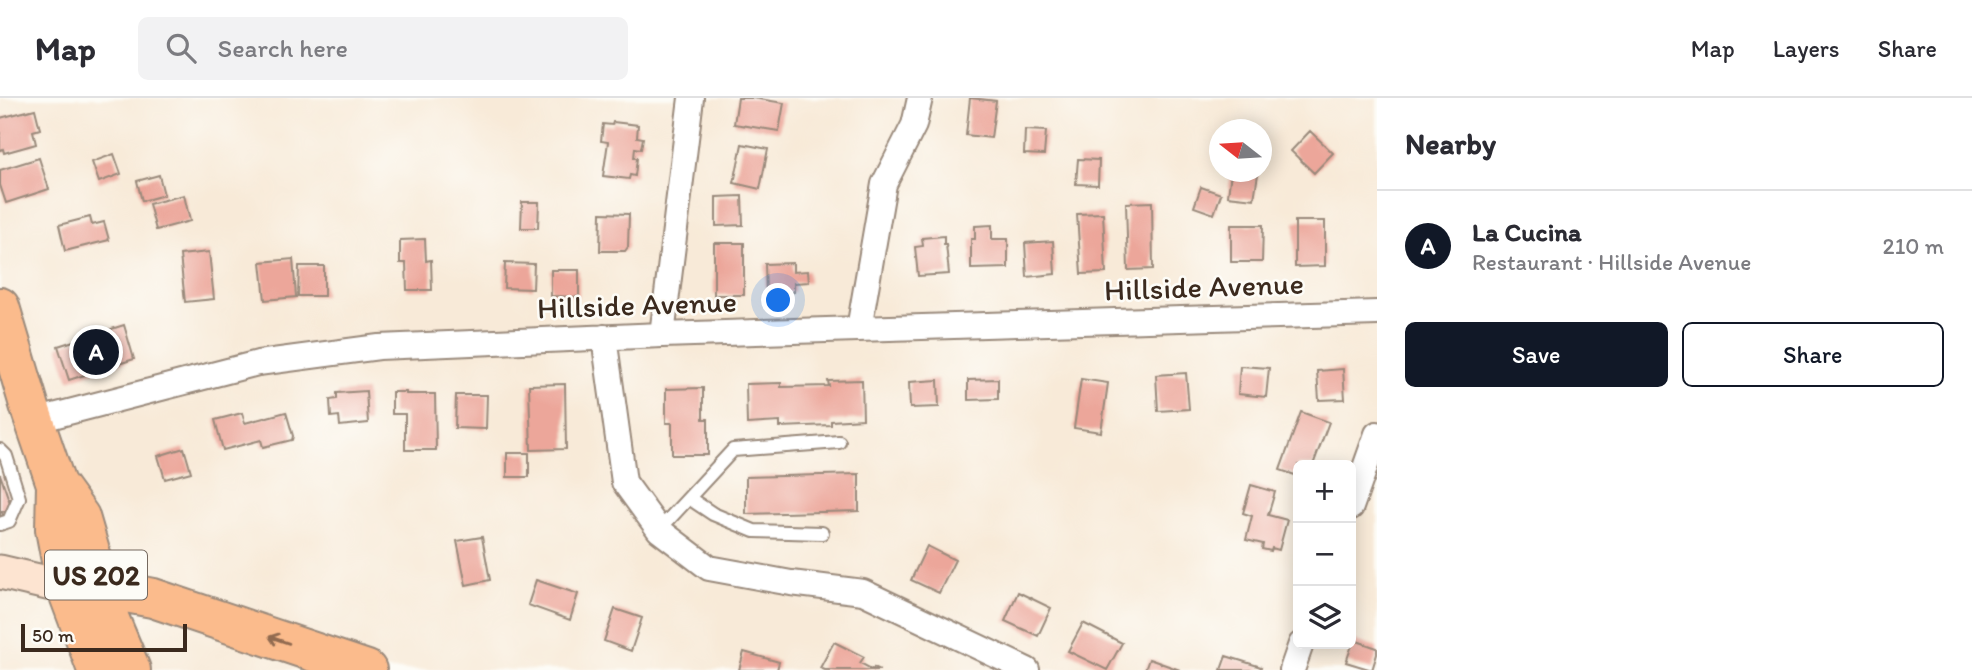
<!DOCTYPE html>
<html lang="en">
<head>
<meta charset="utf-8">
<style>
  body { margin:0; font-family:Itim,sans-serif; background:#f2f2f3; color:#2b2b33 }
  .controls { position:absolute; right:21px; bottom:21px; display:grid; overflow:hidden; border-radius:10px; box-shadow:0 4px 18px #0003 }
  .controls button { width:63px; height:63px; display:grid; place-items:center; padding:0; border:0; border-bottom:2px solid #e1e1e2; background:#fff; color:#2b2b33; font:35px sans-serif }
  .compass { position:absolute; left:1209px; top:21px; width:63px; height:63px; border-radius:50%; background:#fff; box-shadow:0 4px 18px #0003; rotate:287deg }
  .scale { position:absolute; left:21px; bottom:18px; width:166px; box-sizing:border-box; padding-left:7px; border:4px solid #3b2a1e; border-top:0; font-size:19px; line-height:24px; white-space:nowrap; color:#3b2a1e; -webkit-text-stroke:5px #fdfcf7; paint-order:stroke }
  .you { position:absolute; left:779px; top:203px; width:24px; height:24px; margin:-18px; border:5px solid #fff; border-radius:50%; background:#1a73e8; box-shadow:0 0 0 10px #1a73e833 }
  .badge { display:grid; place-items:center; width:46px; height:46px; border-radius:50%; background:#111827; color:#fff; font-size:23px; font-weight:700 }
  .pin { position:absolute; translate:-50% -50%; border:4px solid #fff; box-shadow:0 2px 7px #0006 }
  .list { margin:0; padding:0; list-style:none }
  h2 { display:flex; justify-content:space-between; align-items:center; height:91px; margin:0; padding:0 28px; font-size:30px }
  h2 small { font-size:23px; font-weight:400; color:#7c7c81 }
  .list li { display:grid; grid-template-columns:46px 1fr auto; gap:21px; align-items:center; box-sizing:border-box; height:112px; padding:0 28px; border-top:2px solid #e1e1e2 }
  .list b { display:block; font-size:26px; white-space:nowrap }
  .list p { margin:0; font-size:23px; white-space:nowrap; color:#7c7c81 }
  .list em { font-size:23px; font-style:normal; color:#7c7c81 }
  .actions { display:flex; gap:14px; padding:21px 28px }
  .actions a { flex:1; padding:16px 0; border:2px solid #111827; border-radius:10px; text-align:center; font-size:24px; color:#111827 }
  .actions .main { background:#111827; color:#fff }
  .icon { flex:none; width:38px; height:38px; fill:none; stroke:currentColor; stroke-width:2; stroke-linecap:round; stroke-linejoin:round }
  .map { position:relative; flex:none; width:1377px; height:572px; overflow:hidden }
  header { display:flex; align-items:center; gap:42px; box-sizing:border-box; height:98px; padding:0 35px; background:#fff; border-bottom:2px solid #e1e1e2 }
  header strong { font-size:33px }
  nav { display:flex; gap:38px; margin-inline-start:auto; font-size:24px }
  .search { width:490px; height:63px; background:#f2f2f3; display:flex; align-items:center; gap:18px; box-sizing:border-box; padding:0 24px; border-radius:10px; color:#7c7c81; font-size:26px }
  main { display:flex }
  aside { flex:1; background:#fff }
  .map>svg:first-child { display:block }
  .building { fill:#eca69a }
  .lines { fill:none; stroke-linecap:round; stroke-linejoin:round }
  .lane-casing { stroke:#9a8a7b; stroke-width:16 }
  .street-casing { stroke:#9a8a7b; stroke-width:28 }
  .secondary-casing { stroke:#9a8a7b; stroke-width:37 }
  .highway-casing { stroke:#9a8a7b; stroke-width:42 }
  .lane { stroke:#fff; stroke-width:12 }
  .street { stroke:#fff; stroke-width:24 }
  .secondary { stroke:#fde4d1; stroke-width:33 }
  .highway { stroke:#fbbb8c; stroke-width:38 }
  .oneway { stroke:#916b50 }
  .labels { text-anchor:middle; stroke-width:5; stroke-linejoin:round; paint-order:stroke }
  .shield { fill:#fdfcf7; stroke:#75695f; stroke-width:2 }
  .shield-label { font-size:28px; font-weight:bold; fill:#3b2a1e }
  .street-label { font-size:30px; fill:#3b2a1e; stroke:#fdfcf7 }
</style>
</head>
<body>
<header>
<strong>Map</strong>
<div class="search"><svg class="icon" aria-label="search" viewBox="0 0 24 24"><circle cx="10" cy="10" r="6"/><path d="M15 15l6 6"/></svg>Search here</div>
<nav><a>Map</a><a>Layers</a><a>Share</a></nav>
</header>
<main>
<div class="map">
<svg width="1377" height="572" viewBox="0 0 1377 572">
  <rect width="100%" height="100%" fill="#fdfcf7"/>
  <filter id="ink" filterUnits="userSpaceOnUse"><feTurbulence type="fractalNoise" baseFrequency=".0143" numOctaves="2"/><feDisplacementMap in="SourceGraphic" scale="14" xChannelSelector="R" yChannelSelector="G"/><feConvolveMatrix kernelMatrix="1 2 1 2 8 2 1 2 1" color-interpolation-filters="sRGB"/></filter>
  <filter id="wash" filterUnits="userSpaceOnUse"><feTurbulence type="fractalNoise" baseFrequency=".00686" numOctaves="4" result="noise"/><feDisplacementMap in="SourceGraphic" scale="28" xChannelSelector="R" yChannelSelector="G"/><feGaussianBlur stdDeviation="1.57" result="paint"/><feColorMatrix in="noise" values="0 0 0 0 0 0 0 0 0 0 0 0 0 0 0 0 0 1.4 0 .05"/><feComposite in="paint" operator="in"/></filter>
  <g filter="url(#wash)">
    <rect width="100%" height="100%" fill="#f8ead8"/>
    <g id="blocks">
      <!-- building -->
      <path class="building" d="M738 0H752L784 5 779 33 734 26Z
        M970 0 996 3 991 40 966 37Z
        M35 11 40 31 33 33 36 46 4 55 3 51 0 52V20Z
        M613 24 638 27 637 39 643 40 641 51 635 50 634 60H637L635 78 630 77 629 81 603 78 608 44 601 43 603 26 612 27Z
        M1025 32 1046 33 1044 57 1024 56Z
        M1310 33 1333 55 1314 75 1291 53Z
        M742 46 768 51 760 91 734 85Z
        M114 56 121 76 99 84 92 64Z
        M39 60 49 91 6 105 0 87V72Z
        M1078 61 1099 62 1098 87 1076 86Z
        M1231 74 1258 76 1254 101 1228 98Z
        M159 77 164 97 142 103 137 83Z
        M1201 89 1221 96 1214 116 1194 109Z
        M184 97 190 123 156 132 149 106Z
        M742 98 743 127 716 128V99Z
        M522 104H539L538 130H521Z
        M1152 104 1153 171 1128 172 1126 105Z
        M601 115 629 116 628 149 625 153H600Z
        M1103 115 1106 175 1081 176 1077 116Z
        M90 119 92 127 104 124 109 142 65 153 59 127Z
        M1295 123H1325V168L1295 169Z
        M992 127V141H1008V170L971 171V141H975V128Z
        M1231 127H1263L1262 164H1231Z
        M944 138V146H946L949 176 918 178 915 149 923 148 922 140Z
        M425 141 426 163 431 162 432 192H407L406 165H400V142Z
        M1053 143 1055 176 1027 179 1025 145Z
        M714 145H744V197H714Z
        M209 154 214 201 185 204 180 157Z
        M293 161 296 199 265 202 261 164Z
        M505 165 534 166 533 191 504 190Z
        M793 165V174L808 173 809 184 794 185V194L766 195 765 166Z
        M299 168H324V198H298Z
        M551 172H579V199L551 198Z
        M124 227 134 261 69 282 58 248Z
        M1240 268 1269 270 1266 299 1238 296Z
        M1343 271 1345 301 1319 302 1317 273Z
        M1186 275 1189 311 1158 313 1156 277Z
        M998 281V301L968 302V282Z
        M1081 281 1108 285 1101 334 1074 330Z
        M862 282 863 321 831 323V327L780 329V324L747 326 746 286 781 285V289L829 288 828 283Z
        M938 282 939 309 910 310 909 284Z
        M565 286 566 351 531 352 529 287Z
        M703 290V321H708V357H672V325H666V291Z
        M366 293 368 325 340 328 339 318 331 319 330 302 337 301V295Z
        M392 294H406V296H435L436 352H405V316H392Z
        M456 297H487L486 331 455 330Z
        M286 314 293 338 292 342 263 349 261 342 223 352 215 322 242 315 245 325Z
        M1301 314 1329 324 1313 367H1298V378L1280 372Z
        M184 350 191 374 165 381 158 358Z
        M507 355H529V379H507Z
        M0 376 12 411 2 414 3 418 0 419Z
        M859 376V413L746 416V379Z
        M1251 387 1275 394 1268 417 1287 422 1279 452 1272 450 1271 453 1262 451 1263 446 1246 442 1252 418 1243 415Z
        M482 439 490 482 466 487 457 443Z
        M927 448 955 462 939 495 911 482Z
        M536 482 578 496 570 522 528 507Z
        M1018 494 1051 510 1038 538 1005 523Z
        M615 511 642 520 631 553 604 543Z
        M1083 525 1122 545 1107 572 1068 553Z
        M1354 542 1377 550V556L1372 572 1346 564Z
        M834 544 864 559 860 565 873 572 874 569 880 572H825L820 570Z
        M744 554 779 564 777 572H739Z
        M1226 558 1261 569 1260 572H1221Z
        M1149 561 1180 572H1145Z"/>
    </g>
  </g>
  <g filter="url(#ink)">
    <use href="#blocks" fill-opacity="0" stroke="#9a8a7b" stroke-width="2"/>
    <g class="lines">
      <defs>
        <path id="lane" d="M0 352 6 358 19 400 9 423 0 426
          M689 400 713 416 754 433 822 435
          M659 432 733 352 839 344"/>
        <path id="street" d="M859 231 884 86 914 27 920 0
          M662 237 691 0
          M604 239 624 384 659 432 709 470 791 485 863 494 1027 572
          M34 323 258 265 379 249 662 237 1377 215
          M1351 409 1377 336
          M1292 572 1301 546"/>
        <path id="secondary" d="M0 474 47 485 91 490"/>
        <path id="highway" d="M0 209 30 310 56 386 80 419 110 522 131 572
          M56 386 55 431 66 489 97 572
          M100 490 153 500 367 572"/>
      </defs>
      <!-- lane casing -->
      <use href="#lane" class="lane-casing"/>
      <!-- street casing -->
      <use href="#street" class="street-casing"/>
      <!-- secondary casing -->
      <use href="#secondary" class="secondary-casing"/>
      <!-- highway casing -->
      <use href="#highway" class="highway-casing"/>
      <!-- lane -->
      <use href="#lane" class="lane"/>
      <!-- street -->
      <use href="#street" class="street"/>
      <!-- secondary -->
      <use href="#secondary" class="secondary"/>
      <!-- highway -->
      <use href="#highway" class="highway"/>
    </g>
    <!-- one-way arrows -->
    <defs><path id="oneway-shaft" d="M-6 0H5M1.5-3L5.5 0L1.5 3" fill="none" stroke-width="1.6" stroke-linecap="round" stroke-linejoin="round" transform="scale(1.75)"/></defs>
    <use class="oneway" href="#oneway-shaft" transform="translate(279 542) rotate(-161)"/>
  </g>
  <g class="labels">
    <!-- shield labels -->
    <rect class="shield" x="45" y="452.5" width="102" height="49" rx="5"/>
    <g class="shield-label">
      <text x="96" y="487">US 202</text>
    </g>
    <!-- street labels -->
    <g class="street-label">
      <text transform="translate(1204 189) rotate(-2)" y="10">Hillside Avenue</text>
      <text transform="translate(637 207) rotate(-2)" y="10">Hillside Avenue</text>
    </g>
  </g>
</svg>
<div class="controls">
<button>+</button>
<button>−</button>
<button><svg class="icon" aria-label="layers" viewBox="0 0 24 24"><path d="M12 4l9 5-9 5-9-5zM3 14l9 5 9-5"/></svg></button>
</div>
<svg class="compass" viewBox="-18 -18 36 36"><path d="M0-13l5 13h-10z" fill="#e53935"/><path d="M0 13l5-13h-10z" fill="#7c7c81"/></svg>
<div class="scale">50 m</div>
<div class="you"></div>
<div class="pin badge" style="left:96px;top:254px">A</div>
</div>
<aside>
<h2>Nearby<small></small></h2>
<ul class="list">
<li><span class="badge">A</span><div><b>La Cucina</b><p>Restaurant · Hillside Avenue</p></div><em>210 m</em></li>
</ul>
<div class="actions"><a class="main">Save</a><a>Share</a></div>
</aside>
</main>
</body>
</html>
